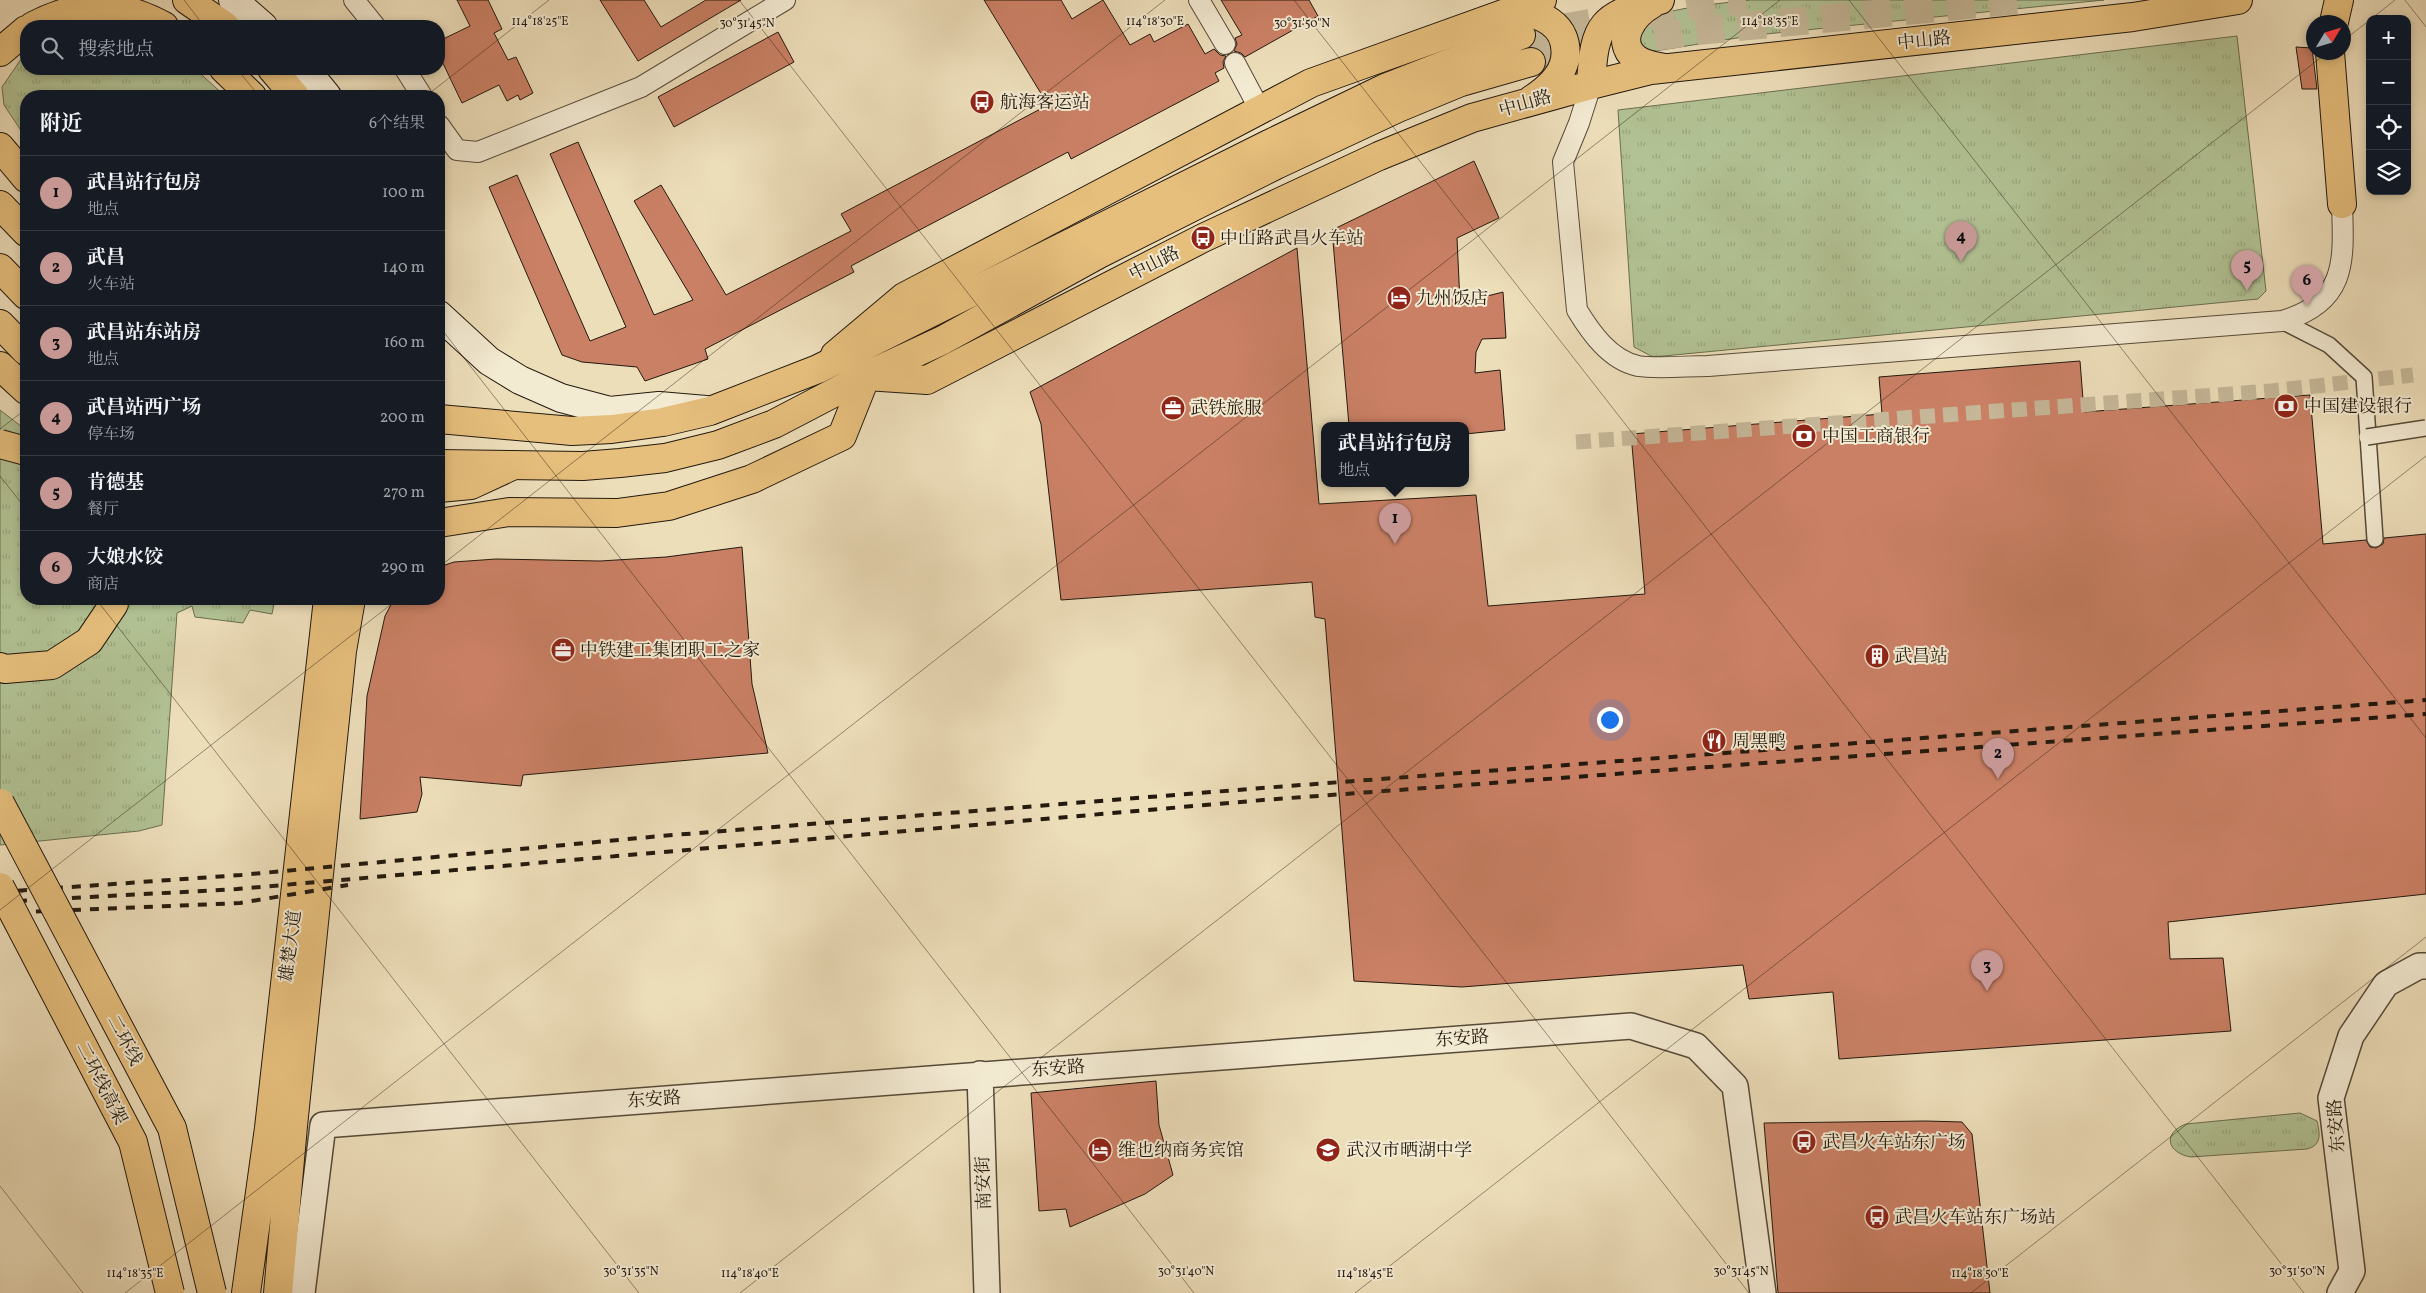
<!DOCTYPE html>
<html lang="zh">
<head>
<meta charset="utf-8">
<style>
  body { margin:0; font-family:Vollkorn,"Noto Serif SC",serif; background:#20242c; color:#f1f3f6 }
  .controls { position:absolute; right:15px; top:15px; display:grid; overflow:hidden; border-radius:10px; box-shadow:0 2px 8px #0003 }
  .controls button { width:45px; height:45px; display:grid; place-items:center; padding:0; border:0; border-bottom:1px solid #363941; background:#171b24; color:#f1f3f6; font:25px sans-serif }
  .compass { position:absolute; left:2306px; top:15px; width:45px; height:45px; border-radius:50%; background:#171b24; box-shadow:0 2px 8px #0003; rotate:52deg }
  .you { position:absolute; left:1609px; top:719px; width:18px; height:18px; margin:-12px; border:4px solid #fff; border-radius:50%; background:#1a73e8; box-shadow:0 0 0 8px #1a73e833 }
  .badge { display:grid; place-items:center; width:32px; height:32px; border-radius:50%; background:#c59692; color:#111; font-size:16px; font-weight:700 }
  .pin { position:absolute; translate:-50% -41px; filter:drop-shadow(0 1px 2px #0008) }
  .pin::after { content:''; position:absolute; top:26px; width:18px; height:15px; background:inherit; clip-path:polygon(0 0,100% 0,50% 100%) }
  .popup { position:absolute; left:1321px; top:422px; width:148px; height:65px; box-sizing:border-box; display:grid; place-content:center; border-radius:10px; background:#171b24; filter:drop-shadow(0 1px 4px #0005); font-size:16px; white-space:nowrap; color:#9ea1a6 }
  .popup b { font-size:19px; color:#f1f3f6 }
  .popup::after { content:''; position:absolute; left:50%; top:100%; margin-left:-10px; border:10px solid transparent; border-top-color:#171b24 }
  .list { margin:0; padding:0; list-style:none }
  h2 { display:flex; justify-content:space-between; align-items:center; height:65px; margin:0; padding:0 20px; font-size:21px }
  h2 small { font-size:16px; font-weight:400; color:#9ea1a6 }
  .list li { display:grid; grid-template-columns:32px 1fr auto; gap:15px; align-items:center; box-sizing:border-box; height:75px; padding:0 20px; border-top:1px solid #363941 }
  .list b { display:block; font-size:19px; white-space:nowrap }
  .list p { margin:0; font-size:16px; white-space:nowrap; color:#9ea1a6 }
  .list em { font-size:16px; font-style:normal; color:#9ea1a6 }
  .icon { flex:none; width:28px; height:28px; fill:none; stroke:currentColor; stroke-width:2; stroke-linecap:round; stroke-linejoin:round }
  .map { position:relative; flex:none; width:2426px; height:1293px; overflow:hidden }
  .search { position:absolute; background:#171b24; box-shadow:0 2px 8px #0003; left:20px; top:20px; width:425px; height:55px; display:flex; align-items:center; gap:12px; box-sizing:border-box; padding:0 18px; border-radius:20px; color:#9ea1a6; font-size:19px }
  .panel { position:absolute; background:#171b24; box-shadow:0 2px 8px #0003; left:20px; top:90px; width:425px; height:515px; border-radius:20px }
  .map>svg:first-child { display:block }
  .grass { fill:url(#grass-tufts); stroke:#6a6e51 }
  .building { fill:#ca8065; stroke:#23190e }
  .lines { fill:none; stroke-linecap:round; stroke-linejoin:round }
  .pedestrian-tunnel { stroke:#c5b798; stroke-width:15; stroke-dasharray:15 8; stroke-linecap:butt }
  .trunk-tunnel { stroke:#c5b798; stroke-width:28; stroke-dasharray:28 14; stroke-linecap:butt }
  .pedestrian-casing { stroke:#564a39; stroke-width:18 }
  .minor-casing { stroke:#564a39; stroke-width:22 }
  .tertiary-casing { stroke:#564a39; stroke-width:28 }
  .secondary-casing { stroke:#23190e; stroke-width:30 }
  .primary-casing { stroke:#23190e; stroke-width:30 }
  .trunk-casing { stroke:#23190e; stroke-width:30 }
  .pedestrian { stroke:#f3ead2; stroke-width:15 }
  .minor { stroke:#f3ead2; stroke-width:20 }
  .tertiary { stroke:#f3ead2; stroke-width:25 }
  .secondary { stroke:#f3ead2; stroke-width:28 }
  .primary { stroke:#e6bf7d; stroke-width:28 }
  .trunk { stroke:#e6bf7d; stroke-width:28 }
  .rail { stroke:#23190e; stroke-width:4; stroke-dasharray:9 9; stroke-linecap:butt }
  .pedestrian-bridge-casing { stroke:#564a39; stroke-width:18; stroke-linecap:butt }
  .trunk-bridge-casing { stroke:#23190e; stroke-width:30; stroke-linecap:butt }
  .pedestrian-bridge { stroke:#f3ead2; stroke-width:15 }
  .trunk-bridge { stroke:#e6bf7d; stroke-width:28 }
  .ticks { fill:none; stroke:#23190e; stroke-width:1; stroke-opacity:0.45 }
  .labels { text-anchor:middle; stroke-width:4; stroke-linejoin:round; paint-order:stroke }
  .street-label { font-size:18px; fill:#23190e; stroke:#f3ead2 }
  .poi-label { font-size:18px; fill:#23190e; stroke:#f3ead2; text-anchor:start }
  .ticks-label { font-size:12px; text-anchor:middle; fill:#23190e; stroke:#f3ead2; stroke-width:4; stroke-linejoin:round; paint-order:stroke }
</style>
</head>
<body>
<div class="map">
<svg width="2426" height="1293" viewBox="0 0 2426 1293">
  <defs>
    <pattern id="grass-tufts" width="24" height="20" patternUnits="userSpaceOnUse" patternTransform="scale(1.25)"><rect width="24" height="20" fill="#b2c294"/><path d="M3 7l-1-3M5 7V3M7 7l1-3M15 17l-1-3M17 17v-4M19 17l1-3" fill="none" stroke="#99a67e"/></pattern>
  </defs>
  <rect width="100%" height="100%" fill="#eddeba"/>
  <filter id="stains"><feTurbulence type="fractalNoise" baseFrequency=".004" numOctaves="4"/><feColorMatrix values="0 0 0 0 .2 0 0 0 0 .09 0 0 0 0 .02 0 0 0 .5 -.17"/></filter>
  <radialGradient id="worn" r=".72"><stop offset=".6" stop-color="#630" stop-opacity="0"/><stop offset="1" stop-color="#630" stop-opacity=".3"/></radialGradient>
  <!-- grass -->
  <path class="grass" d="M1751 0H2104L1756 35 1642 53 1635 29C1649 8 1726 3 1751 0Z
    M2237 36 2266 291 2258 299 1653 357 1634 347 1618 110Z
    M26 52V69H195L225 96H26V138L4 105 2 87Z
    M0 410 26 430V599H275L272 614 250 610 243 623 195 617 192 606 177 613 162 825 139 831 0 845Z
    M2300 1113 2317 1121C2320 1134 2322 1145 2307 1149L2191 1157C2167 1153 2162 1133 2186 1124Z"/>
  <!-- building -->
  <path class="building" d="M457 0H488L502 29 494 33 508 60 516 57 533 93 520 100 518 95 507 101 499 85 462 103 439 55V41L470 26Z
    M600 0H644L661 27 706 0H741L638 61Z
    M984 0H1061L1072 19 1103 0 1130 45 1150 34 1154 42 1188 24 1205 54 1214 49 1220 55 1226 56 1223 62 1224 68 1215 73 1219 81 1071 159 1068 152 851 266 854 272 705 349 708 359 645 381 637 367 582 362 562 355 489 187 517 175 590 341 626 327 550 154 578 142 654 315 693 300 634 201 661 185 726 295 851 231 841 214 1048 105Z
    M1221 0H1309L1318 16 1245 57 1241 53 1234 51 1237 44 1235 38 1242 35Z
    M778 32 794 62 674 127 658 97Z
    M2296 47 2312 48 2317 89H2302Z
    M1474 161 1499 218 1457 238 1460 303 1503 292 1506 338 1482 339 1476 352 1475 373 1500 370 1505 430 1465 434V425H1349L1332 230Z
    M1297 248 1319 504 1476 495 1488 606 1645 594 1631 434 1882 414 1879 377 2080 361 2084 412 2310 395 2323 544 2366 540 2370 547 2376 548 2383 544 2384 538 2426 534V894L2168 922 2170 959 2223 958 2231 1031 1839 1059 1833 992 1749 999 1743 965 1462 987 1354 981 1325 619 1315 617 1312 582 1061 600 1041 424 1030 392Z
    M742 547 752 684 768 753 523 775 521 786 420 777 422 794 417 812 360 819 367 696 385 616 394 599H439V567L454 562 496 559 600 561 666 557Z
    M1156 1081 1159 1125 1173 1175 1145 1194 1070 1227 1066 1209 1039 1211 1031 1093Z
    M1926 1121 1962 1122 1972 1134 1990 1293H1778L1764 1123Z"/>
  <g class="lines">
    <!-- pedestrian-tunnel -->
    <path class="pedestrian-tunnel" d="M1576 442 2271 391 2413 375"/>
    <!-- trunk-tunnel -->
    <path class="trunk-tunnel" d="M1521 35 1699 4 1746 0
      M1531 62 1639 39 1698 31 2021 0"/>
    <defs>
      <path id="pedestrian" d="M2282 321 2329 345 2364 377 2375 539"/>
      <path id="minor" d="M354 0 375 26
        M1199 0 1225 44
        M1235 63 1260 110
        M405 69 422 96
        M1591 85 1579 123 1563 162 1577 310C1591 333 1610 360 1638 366 1656 369 1688 366 1708 366L2282 321C2347 302 2344 262 2342 204
        M439 125 457 150 478 152 641 87 785 0"/>
      <path id="tertiary" d="M980 1074 987 1293
        M302 1293 323 1125 1631 1026 1696 1046 1735 1086 1763 1293
        M2340 1293 2352 1271 2331 1098 2351 1036 2386 984 2419 966H2426"/>
      <path id="secondary" d="M233 0 263 26
        M305 69 327 96
        M439 315 489 361 520 380 561 398 610 411 659 406 706 410"/>
      <path id="primary" d="M187 0 225 26
        M1652 4C1634 14 1614 40 1635 58 1643 65 1654 66 1664 68
        M1510 13C1540 10 1570 25 1565 59 1562 77 1545 91 1531 100
        M2334 22 2339 0
        M33 26C80 2 116 0 164 26
        M0 52 26 30
        M2330 52 2342 204
        M224 69 252 96
        M272 69 295 96
        M1591 85C1594 22 1602 16 1660 0
        M0 147 26 178
        M0 324 26 351
        M835 355 904 297 1311 83 1542 0
        M0 366 26 390
        M439 488 471 485 514 465
        M439 523 509 512 617 513 669 506 752 479 842 436 866 376 927 380 1203 238 1379 156 1472 118 1591 85 1651 70 2133 17 2238 0
        M246 1293 269 1128 328 599
        M278 1293 293 1126 342 651 351 599"/>
      <path id="trunk" d="M0 205 26 232
        M0 268 26 295
        M439 419 572 431 612 429 663 422 710 411 818 369 1269 144 1385 88 1521 35
        M439 464 583 466 620 463 665 458 718 445 774 424 866 376 943 340 1099 254 1276 165 1398 108 1461 82 1531 62
        M0 667 5 669 52 665 89 641 114 604V599"/>
    </defs>
    <!-- pedestrian casing -->
    <use href="#pedestrian" class="pedestrian-casing"/>
    <!-- minor casing -->
    <use href="#minor" class="minor-casing"/>
    <!-- tertiary casing -->
    <use href="#tertiary" class="tertiary-casing"/>
    <!-- secondary casing -->
    <use href="#secondary" class="secondary-casing"/>
    <!-- primary casing -->
    <use href="#primary" class="primary-casing"/>
    <!-- trunk casing -->
    <use href="#trunk" class="trunk-casing"/>
    <!-- pedestrian -->
    <use href="#pedestrian" class="pedestrian"/>
    <!-- minor -->
    <use href="#minor" class="minor"/>
    <!-- tertiary -->
    <use href="#tertiary" class="tertiary"/>
    <!-- secondary -->
    <use href="#secondary" class="secondary"/>
    <!-- primary -->
    <use href="#primary" class="primary"/>
    <!-- trunk -->
    <use href="#trunk" class="trunk"/>
    <!-- rail -->
    <path class="rail" d="M0 892 241 875 661 836 1262 788 2426 700
      M0 902 237 889 1263 800 2426 714
      M0 913 240 903 348 885"/>
    <defs>
      <path id="pedestrian-bridge" d="M2367 437 2426 428"/>
      <path id="trunk-bridge" d="M0 444 26 451
        M0 803 172 1128 212 1293
        M0 887 133 1142 170 1293"/>
    </defs>
    <!-- pedestrian-bridge casing -->
    <use href="#pedestrian-bridge" class="pedestrian-bridge-casing"/>
    <!-- trunk-bridge casing -->
    <use href="#trunk-bridge" class="trunk-bridge-casing"/>
    <!-- pedestrian-bridge -->
    <use href="#pedestrian-bridge" class="pedestrian-bridge"/>
    <!-- trunk-bridge -->
    <use href="#trunk-bridge" class="trunk-bridge"/>
  </g>
  <!-- ticks -->
  <path class="ticks" d="M184 0 204 26M739 0 1749 1293M1294 0 2304 1293M1849 0 2426 738M2405 0 2426 27M2371 19 2395 0M2344 40 2370 20M237 69 259 96M426 96 549 0M439 326 1194 1293M0 429 26 409M0 476 26 509M439 567 1165 0M96 599 639 1293M0 910 398 599M0 1186 83 1293M125 1293 1780 0M740 1293 2328 52M1355 1293 2426 456M1971 1293 2426 937"/>
  <!-- icons -->
  <defs>
    <symbol id="bus-disc" viewBox="-11 -11 22 22"><circle r="9.5" fill="#8f2418" stroke="#f3ead2"/><path d="M-5-6H5V4H4V6H2V4H-2V6H-4V4H-5ZM-3.5-4V0h7V-4ZM-3.5 1.2v1.5H-2V1.2ZM2 1.2v1.5H3.5V1.2Z" fill="#fff"/></symbol>
    <symbol id="hotel-disc" viewBox="-11 -11 22 22"><circle r="9.5" fill="#8f2418" stroke="#f3ead2"/><path d="M-6-4.5h1.5V1H6V5H4.5V3h-9V5H-6ZM-4 0a1.8 1.8 0 1 1 3.6 0ZM.5 0V-2.5h3Q6-2.5 6 0Z" fill="#fff"/></symbol>
    <symbol id="bank-disc" viewBox="-11 -11 22 22"><circle r="9.5" fill="#8f2418" stroke="#f3ead2"/><path d="M-6-4H6V4H-6ZM0-2.3a2.3 2.3 0 1 0 0 4.6a2.3 2.3 0 1 0 0-4.6Z" fill="#fff"/></symbol>
    <symbol id="office-disc" viewBox="-11 -11 22 22"><circle r="9.5" fill="#8f2418" stroke="#f3ead2"/><path d="M-6-3h4V-5.5h4V-3h4V5H-6ZM-1-4.5V-3h2v-1.5ZM-6 0V1H6V0Z" fill="#fff"/></symbol>
    <symbol id="building-disc" viewBox="-11 -11 22 22"><circle r="9.5" fill="#8f2418" stroke="#f3ead2"/><path d="M-4-6H4V6H1V3H-1V6H-4ZM-2.5-4.3h1.7v1.8h-1.7ZM.8-4.3h1.7v1.8H.8ZM-2.5-1h1.7V.8h-1.7ZM.8-1h1.7V.8H.8Z" fill="#fff"/></symbol>
    <symbol id="restaurant-disc" viewBox="-11 -11 22 22"><circle r="9.5" fill="#8f2418" stroke="#f3ead2"/><path d="M-5-6h1v4h1v-4h1v4h1v-4h1v5L-1.5 .5V6h-2V.5L-5-1ZM5-6V6H3V1.5H1.5Q1.5-4 5-6Z" fill="#fff"/></symbol>
    <symbol id="school-disc" viewBox="-11 -11 22 22"><circle r="9.5" fill="#8f2418" stroke="#f3ead2"/><path d="M0-5L7-2L0 1L-7-2ZM-4 1L0 2.5L4 1V4Q0 6-4 4Z" fill="#fff"/></symbol>
  </defs>
  <g fill-rule="evenodd">
    <use href="#bus-disc" x="968" y="88" width="28" height="28"/>
    <use href="#bus-disc" x="1189" y="224" width="28" height="28"/>
    <use href="#hotel-disc" x="1385" y="284" width="28" height="28"/>
    <use href="#bank-disc" x="2272" y="392" width="28" height="28"/>
    <use href="#office-disc" x="1159" y="394" width="28" height="28"/>
    <use href="#bank-disc" x="1790" y="422" width="28" height="28"/>
    <use href="#office-disc" x="549" y="636" width="28" height="28"/>
    <use href="#building-disc" x="1863" y="642" width="28" height="28"/>
    <use href="#restaurant-disc" x="1700" y="727" width="28" height="28"/>
    <use href="#bus-disc" x="1790" y="1128" width="28" height="28"/>
    <use href="#hotel-disc" x="1086" y="1136" width="28" height="28"/>
    <use href="#school-disc" x="1314" y="1136" width="28" height="28"/>
    <use href="#bus-disc" x="1863" y="1203" width="28" height="28"/>
  </g>
  <g class="labels">
    <!-- street labels -->
    <g class="street-label">
      <text transform="translate(1924 40) rotate(-6)" y="6">中山路</text>
      <text transform="translate(1525 103) rotate(-16)" y="6">中山路</text>
      <text transform="translate(1154 263) rotate(-27)" y="6">中山路</text>
      <text transform="translate(290 946) rotate(-83)" y="6">雄楚大道</text>
      <text transform="translate(1462 1038) rotate(-4)" y="6">东安路</text>
      <text transform="translate(125 1040) rotate(62)" y="6">二环线</text>
      <text transform="translate(1058 1068) rotate(-4)" y="6">东安路</text>
      <text transform="translate(102 1083) rotate(63)" y="6">二环线高架</text>
      <text transform="translate(654 1099) rotate(-4)" y="6">东安路</text>
      <text transform="translate(2336 1126) rotate(-94)" y="6">东安路</text>
      <text transform="translate(983 1183) rotate(-92)" y="6">南安街</text>
    </g>
    <!-- poi labels -->
    <g class="poi-label">
      <text x="1000" y="108">航海客运站</text>
      <text x="1220" y="244">中山路武昌火车站</text>
      <text x="1416" y="304">九州饭店</text>
      <text x="2304" y="412">中国建设银行</text>
      <text x="1190" y="414">武铁旅服</text>
      <text x="1822" y="442">中国工商银行</text>
      <text x="580" y="656">中铁建工集团职工之家</text>
      <text x="1894" y="662">武昌站</text>
      <text x="1732" y="747">周黑鸭</text>
      <text x="1822" y="1148">武昌火车站东广场</text>
      <text x="1118" y="1156">维也纳商务宾馆</text>
      <text x="1346" y="1156">武汉市晒湖中学</text>
      <text x="1894" y="1223">武昌火车站东广场站</text>
    </g>
  </g>
  <g class="ticks-label">
    <text x="540" y="25">114°18'25"E</text>
    <text x="1155" y="25">114°18'30"E</text>
    <text x="1770" y="25">114°18'35"E</text>
    <text x="747" y="27">30°31'45"N</text>
    <text x="1302" y="27">30°31'50"N</text>
    <text x="631" y="1275">30°31'35"N</text>
    <text x="1186" y="1275">30°31'40"N</text>
    <text x="1741" y="1275">30°31'45"N</text>
    <text x="2297" y="1275">30°31'50"N</text>
    <text x="135" y="1277">114°18'35"E</text>
    <text x="750" y="1277">114°18'40"E</text>
    <text x="1365" y="1277">114°18'45"E</text>
    <text x="1980" y="1277">114°18'50"E</text>
  </g>
  <rect width="100%" height="100%" filter="url(#stains)"/>
  <rect width="100%" height="100%" fill="url(#worn)"/>
</svg>
<div class="controls">
<button>+</button>
<button>−</button>
<button><svg class="icon" aria-label="locate" viewBox="0 0 24 24"><circle cx="12" cy="12" r="6"/><path d="M12 2v4M12 18v4M2 12h4M18 12h4"/></svg></button>
<button><svg class="icon" aria-label="layers" viewBox="0 0 24 24"><path d="M12 4l9 5-9 5-9-5zM3 14l9 5 9-5"/></svg></button>
</div>
<svg class="compass" viewBox="-18 -18 36 36"><path d="M0-13l5 13h-10z" fill="#e53935"/><path d="M0 13l5-13h-10z" fill="#9ea1a6"/></svg>
<div class="you"></div>
<div class="pin badge" style="left:1395px;top:544px">1</div>
<div class="popup"><b>武昌站行包房</b>地点</div>
<div class="pin badge" style="left:1998px;top:779px">2</div>
<div class="pin badge" style="left:1987px;top:991px">3</div>
<div class="pin badge" style="left:1961px;top:262px">4</div>
<div class="pin badge" style="left:2247px;top:291px">5</div>
<div class="pin badge" style="left:2307px;top:306px">6</div>
<div class="search"><svg class="icon" aria-label="search" viewBox="0 0 24 24"><circle cx="10" cy="10" r="6"/><path d="M15 15l6 6"/></svg>搜索地点</div>
<section class="panel">
<h2>附近<small>6个结果</small></h2>
<ul class="list">
<li><span class="badge">1</span><div><b>武昌站行包房</b><p>地点</p></div><em>100 m</em></li>
<li><span class="badge">2</span><div><b>武昌</b><p>火车站</p></div><em>140 m</em></li>
<li><span class="badge">3</span><div><b>武昌站东站房</b><p>地点</p></div><em>160 m</em></li>
<li><span class="badge">4</span><div><b>武昌站西广场</b><p>停车场</p></div><em>200 m</em></li>
<li><span class="badge">5</span><div><b>肯德基</b><p>餐厅</p></div><em>270 m</em></li>
<li><span class="badge">6</span><div><b>大娘水饺</b><p>商店</p></div><em>290 m</em></li>
</ul>
</section>
</div>
</body>
</html>
